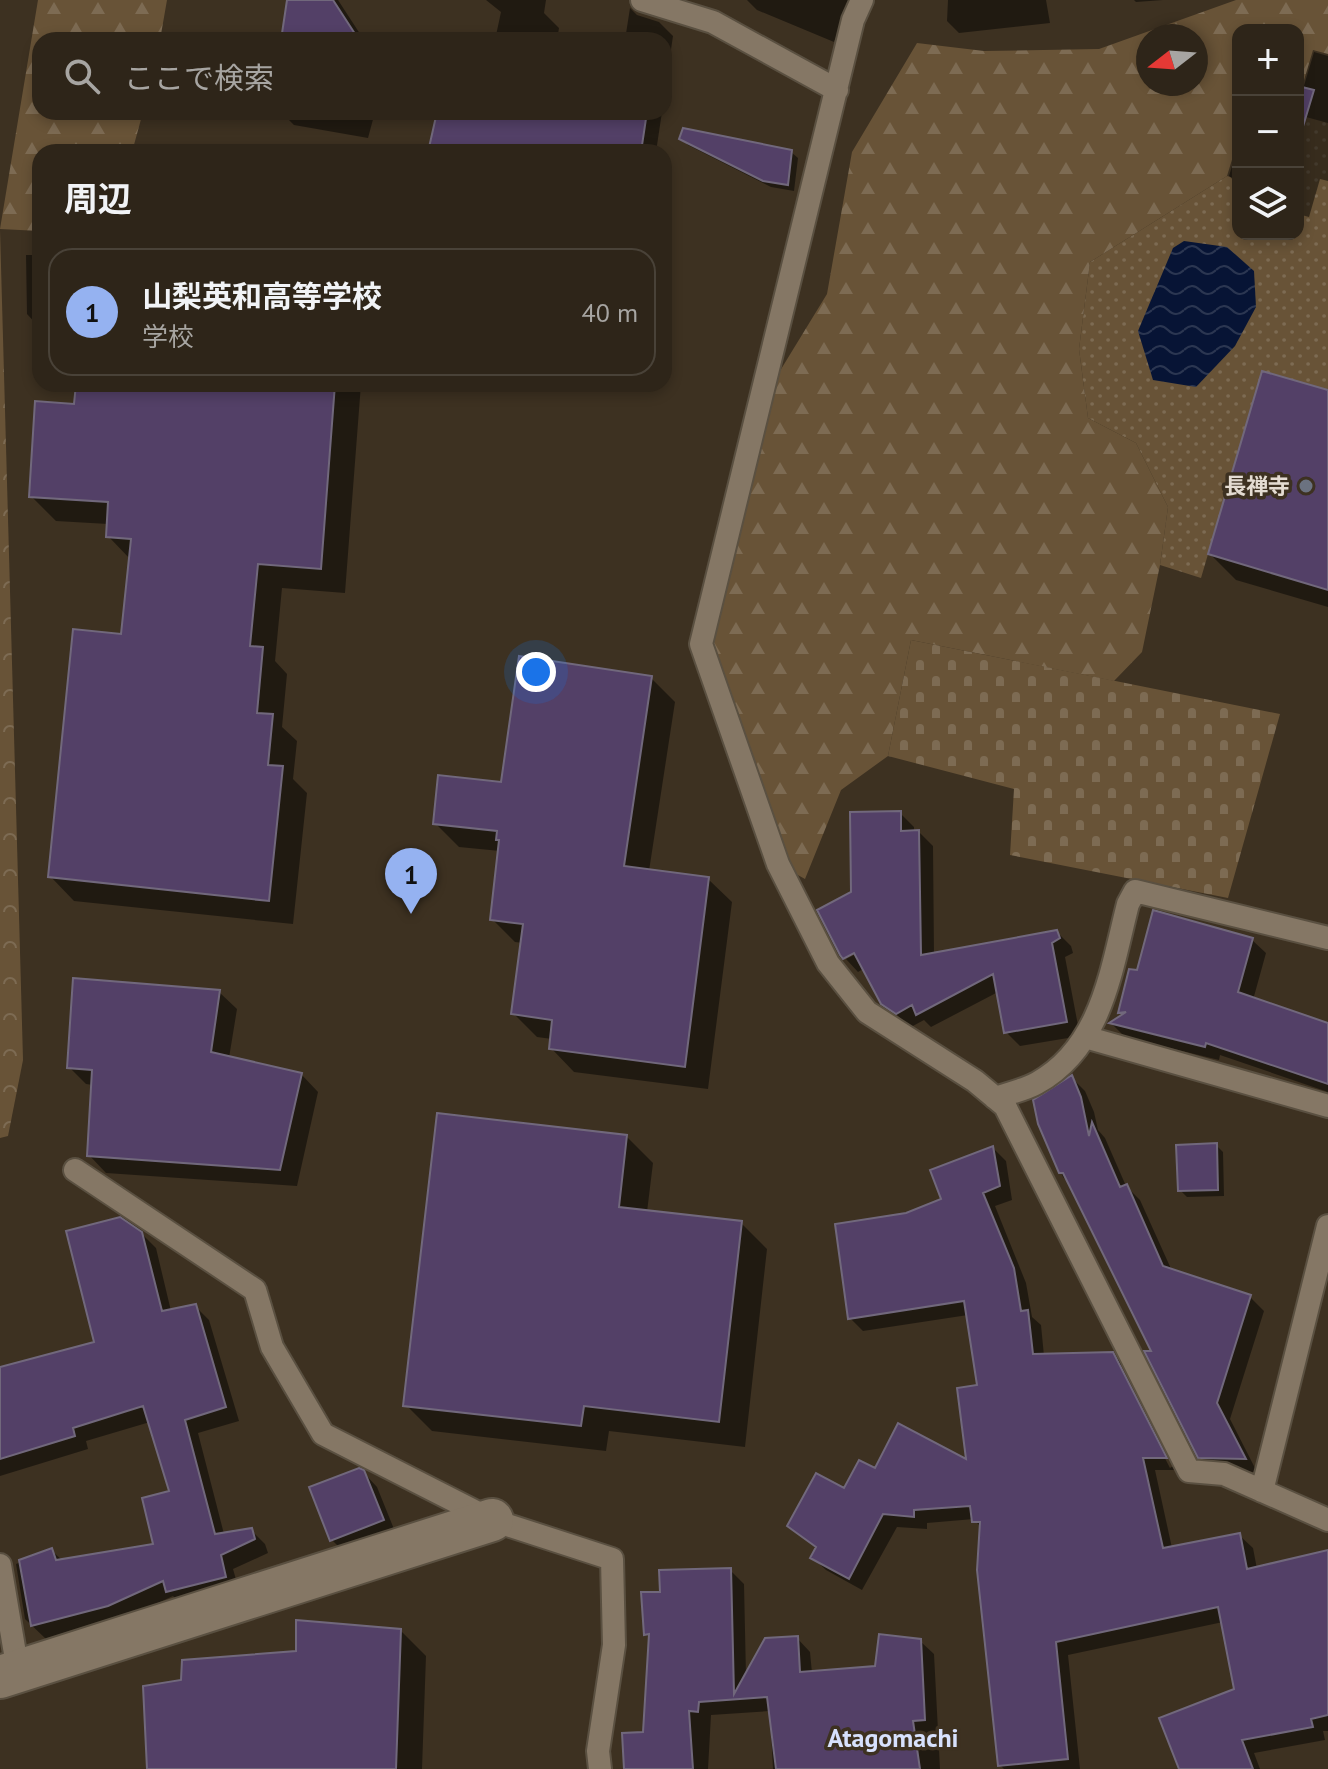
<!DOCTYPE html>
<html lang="ja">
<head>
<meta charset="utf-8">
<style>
  body { margin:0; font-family:"PT Sans","Noto Sans JP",sans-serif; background:#3a3126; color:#f1f3f6 }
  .controls { position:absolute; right:24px; top:24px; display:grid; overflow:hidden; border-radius:16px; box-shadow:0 4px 12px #0003 }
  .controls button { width:72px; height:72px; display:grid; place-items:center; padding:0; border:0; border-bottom:2px solid #494238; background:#2e2519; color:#f1f3f6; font:40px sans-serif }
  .compass { position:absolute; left:1136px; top:24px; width:72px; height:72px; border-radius:50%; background:#2e2519; box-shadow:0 4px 12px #0003; rotate:253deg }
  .you { position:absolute; left:536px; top:672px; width:28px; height:28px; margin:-20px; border:6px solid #fff; border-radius:50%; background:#1a73e8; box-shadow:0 0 0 12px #1a73e833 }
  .badge { display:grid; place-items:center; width:52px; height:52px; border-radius:50%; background:#95b2f1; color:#111; font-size:26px; font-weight:700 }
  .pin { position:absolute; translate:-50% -66px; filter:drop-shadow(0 2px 4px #0008) }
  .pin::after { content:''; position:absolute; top:42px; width:28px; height:24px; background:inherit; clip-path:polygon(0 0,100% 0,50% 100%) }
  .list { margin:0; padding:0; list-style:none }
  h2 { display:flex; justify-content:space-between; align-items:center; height:104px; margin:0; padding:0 32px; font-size:34px }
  h2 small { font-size:26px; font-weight:400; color:#a7a5a2 }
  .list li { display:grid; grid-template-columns:52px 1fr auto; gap:24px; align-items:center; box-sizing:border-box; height:128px; margin:0 16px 16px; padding:0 16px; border:2px solid #494238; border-radius:24px }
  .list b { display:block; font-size:30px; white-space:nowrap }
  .list p { margin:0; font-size:26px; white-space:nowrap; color:#a7a5a2 }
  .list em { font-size:26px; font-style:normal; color:#a7a5a2 }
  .icon { flex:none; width:44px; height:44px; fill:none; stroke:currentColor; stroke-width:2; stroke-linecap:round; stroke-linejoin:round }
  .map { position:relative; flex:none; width:1328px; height:1769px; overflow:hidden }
  .search { position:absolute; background:#2e2519; box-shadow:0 4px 12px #0003; left:32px; top:32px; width:640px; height:88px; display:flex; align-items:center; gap:20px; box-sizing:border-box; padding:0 28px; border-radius:24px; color:#a7a5a2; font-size:30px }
  .panel { position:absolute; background:#2e2519; box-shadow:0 4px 12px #0003; left:32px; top:144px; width:640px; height:248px; border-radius:24px }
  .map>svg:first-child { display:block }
  .grass { fill:url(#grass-dots) }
  .forest { fill:url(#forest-firs); fill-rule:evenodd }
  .cemetery { fill:url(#cemetery-stones) }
  .park { fill:url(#park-crowns) }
  .water { fill:url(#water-waves) }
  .shadow { fill:#0007; fill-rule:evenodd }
  .building { fill:#534067; stroke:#71687c; stroke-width:2 }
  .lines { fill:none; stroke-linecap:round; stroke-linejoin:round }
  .lane-casing { stroke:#5a5041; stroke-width:26 }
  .street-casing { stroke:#5a5041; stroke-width:46 }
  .lane { stroke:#857765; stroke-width:22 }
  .street { stroke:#857765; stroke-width:42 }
  .worship-dot { fill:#6b7280; stroke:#3d3121; stroke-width:3 }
  .labels { text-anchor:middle; stroke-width:7; stroke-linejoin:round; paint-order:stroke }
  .poi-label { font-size:22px; font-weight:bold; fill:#e4dcd2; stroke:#3d3121; text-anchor:end }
  .quarter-label { font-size:26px; font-weight:bold; fill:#d7e1fd; stroke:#3d3121 }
</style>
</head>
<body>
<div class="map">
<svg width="1328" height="1769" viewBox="0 0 1328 1769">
  <defs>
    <pattern id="grass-dots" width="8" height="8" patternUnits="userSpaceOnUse" patternTransform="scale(2)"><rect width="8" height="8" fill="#685337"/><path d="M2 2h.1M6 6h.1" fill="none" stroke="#7d6b53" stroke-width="1.8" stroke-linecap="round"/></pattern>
    <pattern id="forest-firs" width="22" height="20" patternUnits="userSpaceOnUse" patternTransform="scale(2)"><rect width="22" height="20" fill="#685337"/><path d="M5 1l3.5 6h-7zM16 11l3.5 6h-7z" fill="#7d6b53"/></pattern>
    <pattern id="cemetery-stones" width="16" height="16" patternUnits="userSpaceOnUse" patternTransform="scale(2)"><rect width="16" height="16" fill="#685337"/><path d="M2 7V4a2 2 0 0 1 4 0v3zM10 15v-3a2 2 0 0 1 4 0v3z" fill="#7d6b53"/></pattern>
    <pattern id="park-crowns" width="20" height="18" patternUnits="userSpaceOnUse" patternTransform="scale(2)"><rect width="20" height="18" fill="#685337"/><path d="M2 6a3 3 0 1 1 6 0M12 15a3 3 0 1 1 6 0" fill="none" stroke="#7d6b53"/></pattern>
    <pattern id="water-waves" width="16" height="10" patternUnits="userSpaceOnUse" patternTransform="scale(2)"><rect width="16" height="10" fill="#071435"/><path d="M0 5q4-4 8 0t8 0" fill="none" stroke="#2b3651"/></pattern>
  </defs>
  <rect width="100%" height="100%" fill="#3d3121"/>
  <!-- grass -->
  <path class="grass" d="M1306 117 1328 123V390L1262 371 1201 578 1160 565 1168 507 1136 443 1088 418 1079 349 1090 262 1227 176 1238 179V234H1298V143Z"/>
  <!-- forest -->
  <path class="forest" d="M38 0H167L160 40H40V112H143L132 152H40V231L0 229Z
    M1236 0H1328V54L1313 50 1302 87 1298 86V30H1238V140L1227 176 1090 262 1079 349 1088 418 1136 443 1168 507 1160 565 1142 652 1114 681 911 640 888 756 841 790 805 879 778 864 701 644 775 379 827 294 852 152 917 43 984 51 1099 49ZM1148 36H1196V84H1148Z"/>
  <!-- cemetery -->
  <path class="cemetery" d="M911 640 1280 714 1228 898 1010 855 1014 789 888 756Z"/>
  <!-- park -->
  <path class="park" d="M0 230 23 1060 8 1136 0 1138Z"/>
  <!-- water -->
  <path class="water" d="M1184 241 1227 247 1254 271 1256 307 1235 346 1196 387 1153 380 1138 331 1173 248Z"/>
  <!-- shadow -->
  <path class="shadow" d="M289 0H338L364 40H283Z
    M486 0H546L544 13 559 28 557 40H495L501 12Z
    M747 0H851L834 42 757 10Z
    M948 0H1046L1050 23 959 33 947 21Z
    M1134 0H1163L1136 2Z
    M630 8 637 15 659 22 673 36 664 97V40H625Z
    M1314 52 1328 56V181L1320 179 1309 217 1298 214V88L1303 89Z
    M281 112H375L368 138 294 125Z
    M481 112H662L656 152H467Z
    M681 138 791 152 798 158 794 191 771 187 688 145Z
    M1238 147V184L1229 176Z
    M26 255H40V328L27 314Z
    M78 384H361L345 593 282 588 275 661 287 674 282 727 297 741 293 779 307 793 293 924 74 901 50 876 123 636 131 560 108 536V524L56 521 31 496 76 406Z
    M1328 392V607L1236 580 1210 554Z
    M651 678 675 702 649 871 708 879 732 902 708 1089 574 1072 551 1048 552 1039 537 1037 514 1014 523 943 515 942 492 919 500 851 459 847 435 823 503 785Z
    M900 813 914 827V832H919L933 846 934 955 1057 932 1071 946 1073 953 1065 957 1080 1036 1020 1046 1006 1032 998 992 931 1027 924 1020 911 1027 883 1003 863 969 858 972 846 959 864 950 846 955V959L842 954 853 893Z
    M1252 940 1266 953 1253 1000 1328 1025V1092L1220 1055 1219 1060 1125 1037 1112 1024 1124 1016 1120 1012 1138 973Z
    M219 992 237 1009 229 1058 301 1074 318 1092 297 1186 106 1173 89 1155 93 1085 86 1084 69 1067Z
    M1071 1077 1085 1091 1094 1112 1098 1130 1105 1138 1126 1186 1140 1200 1172 1271 1250 1297 1264 1311 1230 1419 1257 1472 1214 1471 1200 1457 1154 1353 1071 1185 1063 1177 1040 1123Z
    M627 1137 653 1163 647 1212 741 1223 767 1249 745 1447 609 1431 606 1451 432 1431 406 1405Z
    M1216 1145 1223 1152 1224 1196 1187 1197 1180 1190Z
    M993 1148 1006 1161 1012 1200 995 1206 1026 1283 1032 1317 1041 1325 1044 1356 1113 1354 1126 1368 1178 1470H1155L1172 1548 1239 1535 1253 1548 1257 1569 1328 1555V1731H1323L1325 1740 1254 1753 1260 1769H1181L1236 1691 1223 1622 1068 1655 1080 1769H1004L1000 1765 982 1529 974 1519 927 1523V1529L897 1527 862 1590 826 1570 812 1557 817 1549 790 1526 875 1471 969 1463 980 1387 968 1315 863 1331 850 1318 906 1215 944 1200ZM1117 1365H1122L1173 1466 1170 1468Z
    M141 1233 156 1248 171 1311 195 1306 209 1320 239 1421 198 1433 224 1534 251 1530 265 1544 268 1553 233 1569 239 1590 181 1605 173 1596 123 1619 46 1639 25 1619 16 1564 51 1550 63 1561 156 1546 171 1492 150 1422 86 1441 88 1449 0 1476V1369L96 1343Z
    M363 1472 377 1487 396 1534 346 1554 332 1540Z
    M730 1570 744 1584 746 1676 797 1638 810 1652 812 1673 877 1667 920 1641 934 1654 940 1769H773L770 1711 711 1715 708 1769H626L645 1734 650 1639 646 1634 662 1594Z
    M401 1631 426 1656 422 1769H149L183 1682Z"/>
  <!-- building -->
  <path class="building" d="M287 0H333L359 40H281Z
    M1298 86 1314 90 1298 143Z
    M437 112H647L641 152H428Z
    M683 128 792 150 788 185 763 181 679 139Z
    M1262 371 1328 390V590L1208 554Z
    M76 384H335L321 569 258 564 250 646 263 647 257 713 273 714 268 765 283 766 269 901 48 877 73 629 121 634 131 539 106 537 108 502 29 497 35 401 74 404Z
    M519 656 652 676 624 866 709 877 685 1067 549 1049 552 1020 511 1014 523 924 490 920 499 840H496L497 831 433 824 438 775 501 782Z
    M901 811V831L919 830 921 955 1057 930 1060 938 1052 943 1067 1022 1004 1033 993 974 916 1015 912 1005 896 1014 881 1004 854 953 843 959 840 955 817 910 851 892 850 812Z
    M1153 910 1253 938 1238 992 1328 1023V1084L1206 1043 1205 1047 1109 1023 1126 1012 1118 1013 1129 969 1137 970Z
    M73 978 220 990 211 1052 302 1073 280 1170 87 1156 92 1070 67 1068Z
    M1072 1075 1081 1097 1089 1136 1092 1122 1120 1187 1127 1184 1163 1266 1251 1295 1217 1403 1246 1459 1198 1458 1144 1351H1151L1063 1173H1059L1038 1124 1033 1100Z
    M437 1113 627 1135 619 1207 742 1221 719 1422 584 1406 581 1426 403 1406Z
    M1217 1143 1218 1190 1178 1191 1176 1145Z
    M993 1146 1000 1186 983 1193 1014 1268 1021 1311 1028 1310 1033 1354 1113 1352 1167 1458H1143L1163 1548 1240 1533 1247 1569 1328 1550V1715L1311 1719 1313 1727 1242 1740 1253 1769H1179L1159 1718 1234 1689 1218 1607 1056 1642 1068 1759 998 1766 977 1570 980 1522H972L970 1506 914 1510V1517L883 1514 849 1579 810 1558 816 1547 787 1526 816 1473 844 1488 859 1460 875 1468 898 1423 966 1459 957 1388 977 1385 964 1301 848 1319 835 1224 906 1213 941 1199 930 1170Z
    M120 1217 142 1232 162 1311 196 1304 226 1407 185 1420 215 1534 252 1528 255 1539 221 1555 226 1577 166 1592 163 1581 108 1606 31 1626 19 1560 52 1548 56 1560 153 1544 142 1498 169 1491 143 1406 73 1428 75 1436 0 1459V1367L94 1342 66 1231Z
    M359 1468 364 1470 384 1520 330 1541 309 1487Z
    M731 1568 734 1694 765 1638 798 1636 800 1672 875 1666 879 1634 921 1639 925 1720 913 1721 920 1769H776L767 1697 699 1702 698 1712 689 1711 693 1769H624L622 1733 643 1732 649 1634 644 1635 641 1592H660L659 1570Z
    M296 1620 401 1629 396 1769H147L143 1686 181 1680 182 1660 296 1651Z"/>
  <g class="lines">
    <defs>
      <path id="lane" d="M642 0 713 22 837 90
        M862 0 853 20 701 644 778 864 828 963 867 1012 975 1081 1005 1106 1189 1471 1224 1474 1328 1520
        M1085 1037 1328 1106
        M995 1098C1009 1093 1025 1090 1037 1083 1102 1047 1111 970 1128 904L1135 891 1328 938
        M75 1170 255 1290 272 1347 323 1434 492 1520 612 1559 614 1645 598 1751 600 1769
        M1262 1491 1328 1226
        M0 1565 18 1671"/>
      <path id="street" d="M0 1677 492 1520"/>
    </defs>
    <!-- lane casing -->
    <use href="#lane" class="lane-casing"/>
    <!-- street casing -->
    <use href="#street" class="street-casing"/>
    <!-- lane -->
    <use href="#lane" class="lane"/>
    <!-- street -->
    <use href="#street" class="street"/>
  </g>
  <!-- markers -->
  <circle class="worship-dot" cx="1306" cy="486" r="8"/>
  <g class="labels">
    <!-- poi labels -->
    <g class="poi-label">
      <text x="1290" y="494">長禅寺</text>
    </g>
    <!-- quarter labels -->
    <g class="quarter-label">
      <text x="893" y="1747">Atagomachi</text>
    </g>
  </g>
</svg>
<div class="controls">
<button>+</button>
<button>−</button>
<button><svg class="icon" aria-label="layers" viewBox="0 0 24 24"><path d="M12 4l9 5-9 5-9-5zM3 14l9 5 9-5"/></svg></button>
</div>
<svg class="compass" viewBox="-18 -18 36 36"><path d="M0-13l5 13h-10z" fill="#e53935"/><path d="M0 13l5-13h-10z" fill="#a7a5a2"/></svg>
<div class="you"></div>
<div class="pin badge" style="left:411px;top:914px">1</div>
<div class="search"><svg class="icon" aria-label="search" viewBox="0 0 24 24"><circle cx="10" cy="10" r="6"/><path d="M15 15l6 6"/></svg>ここで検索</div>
<section class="panel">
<h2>周辺<small></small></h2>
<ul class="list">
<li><span class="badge">1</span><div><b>山梨英和高等学校</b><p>学校</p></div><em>40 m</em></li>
</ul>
</section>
</div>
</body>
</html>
